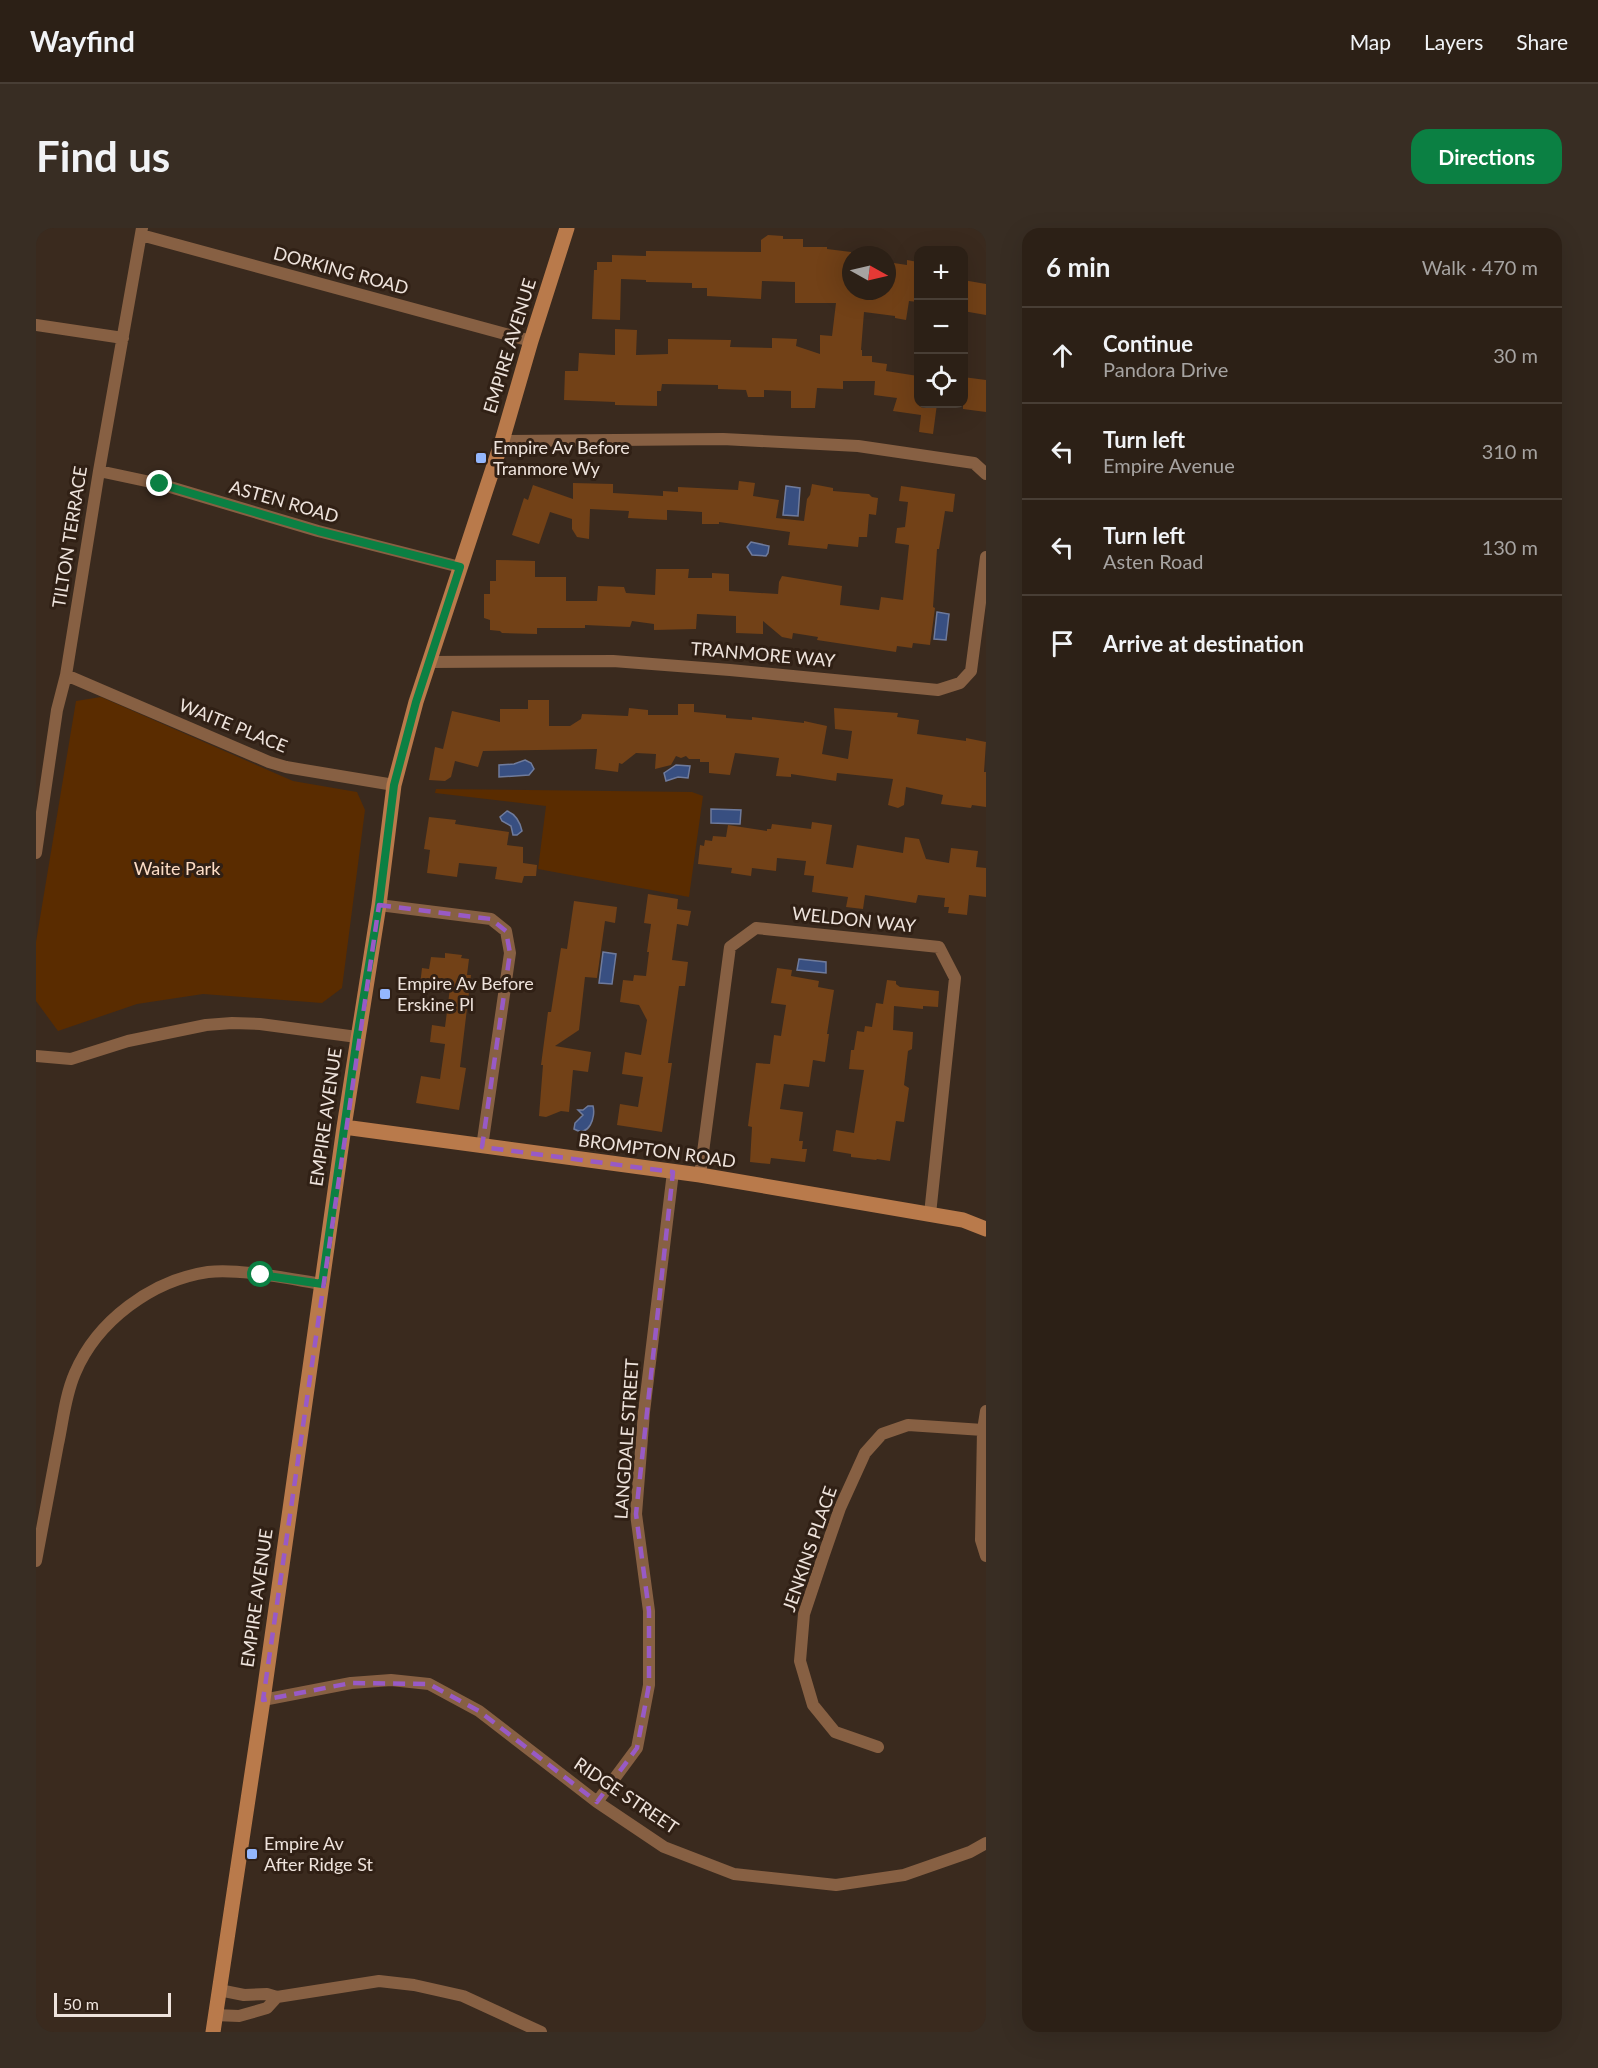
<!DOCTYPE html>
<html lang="en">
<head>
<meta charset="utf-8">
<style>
  body { margin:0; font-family:Lato,sans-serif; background:#382d23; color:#f1f3f6 }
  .controls { position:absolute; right:18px; top:18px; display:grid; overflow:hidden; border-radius:12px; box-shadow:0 6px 24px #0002 }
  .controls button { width:54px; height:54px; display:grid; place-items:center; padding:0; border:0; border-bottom:2px solid #483e35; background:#2c2016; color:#f1f3f6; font:30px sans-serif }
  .compass { position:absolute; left:806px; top:18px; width:54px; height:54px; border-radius:50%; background:#2c2016; box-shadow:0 6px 24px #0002; rotate:98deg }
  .scale { position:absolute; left:18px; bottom:15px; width:117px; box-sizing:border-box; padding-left:6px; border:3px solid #eee3dc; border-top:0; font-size:16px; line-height:21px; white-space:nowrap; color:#eee3dc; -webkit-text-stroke:4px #302015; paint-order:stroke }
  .stop { position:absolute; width:18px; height:18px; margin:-14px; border:4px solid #0b8043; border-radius:50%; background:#fff }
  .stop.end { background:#0b8043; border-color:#fff; box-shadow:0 2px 6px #0008 }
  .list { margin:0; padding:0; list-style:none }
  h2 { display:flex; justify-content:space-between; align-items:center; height:78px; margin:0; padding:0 24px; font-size:26px }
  h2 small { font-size:20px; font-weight:400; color:#a6a3a1 }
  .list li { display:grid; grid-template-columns:39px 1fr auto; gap:18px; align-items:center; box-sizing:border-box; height:96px; padding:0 24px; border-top:2px solid #483e35 }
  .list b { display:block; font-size:22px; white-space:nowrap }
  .list p { margin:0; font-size:20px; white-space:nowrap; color:#a6a3a1 }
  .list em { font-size:20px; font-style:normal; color:#a6a3a1 }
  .icon { flex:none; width:33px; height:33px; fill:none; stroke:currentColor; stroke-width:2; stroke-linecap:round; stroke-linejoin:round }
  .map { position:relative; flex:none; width:950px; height:1804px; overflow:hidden; border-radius:18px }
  header { display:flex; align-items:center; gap:36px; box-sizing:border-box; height:84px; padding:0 30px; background:#2c2016; border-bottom:2px solid #483e35 }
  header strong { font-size:28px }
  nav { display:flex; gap:33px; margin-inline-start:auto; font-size:21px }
  .intro { display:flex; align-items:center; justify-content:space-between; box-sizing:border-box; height:144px; padding:0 36px }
  h1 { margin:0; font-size:42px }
  .button { padding:15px 27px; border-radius:18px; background:#0b8043; color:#fff; font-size:21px; font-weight:700 }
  main { display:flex; gap:36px; padding:0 36px }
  aside { flex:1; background:#2c2016; border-radius:18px; box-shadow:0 6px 24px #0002 }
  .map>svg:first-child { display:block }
  .green { fill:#5a2c00 }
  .water { fill:#384f81; stroke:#6f7b9c; stroke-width:1.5 }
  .building { fill:#724117 }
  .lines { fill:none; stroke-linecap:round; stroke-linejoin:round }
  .street { stroke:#876043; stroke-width:12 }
  .secondary { stroke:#b97a4b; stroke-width:15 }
  .route { stroke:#0b8043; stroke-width:8 }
  .marked { fill:none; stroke:#985ac6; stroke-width:4.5; stroke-dasharray:12 8; stroke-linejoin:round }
  .poi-dot { fill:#94b7fd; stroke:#302015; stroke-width:2 }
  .labels { text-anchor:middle; stroke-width:6; stroke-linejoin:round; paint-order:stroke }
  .street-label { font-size:18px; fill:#eee3dc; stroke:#302015 }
  .poi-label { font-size:18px; fill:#eee3dc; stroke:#302015; text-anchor:start }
  .park-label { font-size:18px; fill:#fdddc6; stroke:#302015 }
</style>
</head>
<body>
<header>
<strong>Wayfind</strong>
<nav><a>Map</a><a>Layers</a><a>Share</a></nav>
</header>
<div class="intro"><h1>Find us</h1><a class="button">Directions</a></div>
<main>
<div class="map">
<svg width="950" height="1804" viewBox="0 0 950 1804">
  <rect width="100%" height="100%" fill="#3a2a1e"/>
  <!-- green -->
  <path class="green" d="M65 469 257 553 321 564 329 582 306 760 286 775 167 766 101 776 22 803 0 773V714L40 473Z
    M400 561 656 564 667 568 653 669 502 641 510 578 399 565Z"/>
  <!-- water -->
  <path class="water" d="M750 258 764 260 762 288 747 287Z
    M715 314 733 318 732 325 730 328 716 327 711 319Z
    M901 384 913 386 910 412 898 411Z
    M489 532 495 535 498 541 493 547 463 549V537L478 536Z
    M640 537 654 538 652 550 642 549 630 553 628 545Z
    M675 581 705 582 704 596 675 595Z
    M471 583C479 586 484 594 486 603L481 607H477L475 598 466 593 464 589Z
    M567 724 580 726 576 756 563 755Z
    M763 731 790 734V745L761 742Z
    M552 878H557C560 889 553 910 538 901L539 895 547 887 542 882H547Z"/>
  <!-- building -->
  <path class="building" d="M732 7 747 8V11H767V19H791V21L815 24V63H851V34L871 37V32L882 34V74L873 73 870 92 859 90V88L828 84 825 122H826V128H836V134L851 136 850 143 882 148V176H901L897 206 883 204 885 187 857 183 861 170 838 167 839 153H807V161L781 160 779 180H755V163L728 162V169H712L710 162 682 161V157L626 156 625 163H621V178L579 177V174L528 172 529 143H542L543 125 579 127V101L601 102 600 127 632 126V111L695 112 694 119 736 120V110L761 111 760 118 784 126V107L796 108 800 75H759V54L726 53 725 71 671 68V60H656V55L610 54V52L585 51 584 92 556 91 558 42H561V34H576V27L610 28V23L725 24V12Z
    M927 52 950 56V87L927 83Z
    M927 149 950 152V184L927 181Z
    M703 253 719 255 717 268 743 272 740 290 768 293 771 271 774 267 776 256 797 260V263L833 266 836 269 842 270 840 287 833 286 831 309H823L822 319 792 316 791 321 752 317 754 304 683 294V296H666V284L631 282V292L592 290 593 283 554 281 553 311 541 309 536 301V291L514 284 503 316 476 307 488 270 492 272 497 257 537 271V255L577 256V265L627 268V263L642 264V259L702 262Z
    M865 258 919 266 917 284 909 283 903 321H901L897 379 899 380 894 417 877 415 876 420 861 418 860 424 781 412 782 409 757 405 756 411 746 409 727 393V406L700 405V388L661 386 660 401 618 402V396L596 393 594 399 549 397V400H501V406L466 405 464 403 454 402V392L448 390V366H454V353H460V332L499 333V349H530V373H561L562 358 588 359 590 365 619 367 620 341H653L652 350H676V345L693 346V363L742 366 743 354 746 348 806 358 804 377 843 382 845 369 867 372 873 317 859 315 861 300 869 299 872 274 863 273Z
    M492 472H513V498H534L545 491 546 486 592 488 593 480 612 482V487H642V476H658V484L690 487V490L716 492V489L768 495V493L791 498 786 526 812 531 816 503 799 501 798 480 862 485 861 489 883 492 881 506 930 513V510L950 514 948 544H950V579L936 577 935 580 905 576 907 567 870 559 868 577 862 580 852 577 857 551 801 545 800 553 755 546V549L740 548 743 530 699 525 694 547 673 545V534H664V531H653L650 528 645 530 640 528 635 537 619 541 620 526 600 525 586 536 583 535 582 544 559 541 561 521 447 523 442 539 419 533 415 549 409 553 393 552 399 519 407 521 416 483 464 494V481H492Z
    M393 589 420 592 419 596 473 604 471 617 487 619V635L501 637 500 648H488L486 655 459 651 461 639 423 635 421 649 391 645 394 622 388 621Z
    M776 594 796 597 790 636 817 640 821 617 867 625 869 609 883 611 890 631 913 635 915 620 942 623 940 639 950 640V669L933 667 931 687 912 685 913 679H908L909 670 882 667 880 675 829 667 827 681 810 679 812 669 776 664 778 648 768 647 770 633 741 630 740 643 716 640 715 648 695 645 696 640 662 636 664 617 668 618 669 612 676 613 677 608 690 609 692 597 731 603V601H735L736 596 775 601Z
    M612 666 642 671 641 681 655 683 652 698 641 696 636 732 652 734 649 758H643L632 835H636L626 904 581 897 584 876 602 879 607 849 586 846 589 824 605 827 611 792 603 777 584 774 587 752 597 753 598 747 610 748 613 724H611L615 696 608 695Z
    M538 673 581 679 579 695 569 693 561 750 549 749 543 802 519 818 555 824 552 844 537 842 533 884 525 883 510 889 503 888 507 837H505L512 784H515L525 720 531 721Z
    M409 725 426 727 425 730 433 731 431 747H435L424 839 430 840 423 882 380 875 385 848 404 851 409 816 394 814 396 797 409 799 414 760 384 757 386 740 393 741 395 729 409 730Z
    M741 740 756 742 755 748 783 753 782 759 798 762 791 806H793L789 834 777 832 773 859 748 856 744 881 767 884 763 913H767L766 921H771L769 934 735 930 734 936 714 934 716 899 712 898 720 835 734 836 738 807 745 808 750 777 735 775Z
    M851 752 860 753V756L864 759 903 763 902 779 887 778V781L858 778 857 802 877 804 876 821 872 823 868 857 873 860 868 894 860 893 854 933 841 931 840 932 815 929V926L797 923 800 902 818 905 828 842 813 841 815 822H818L821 803 828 804 829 798 836 799 840 775 847 776Z"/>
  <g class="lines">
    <!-- street -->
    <path class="street" d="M105 7 495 113
      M0 97 87 110
      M466 213 687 211 822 218 938 235 950 246
      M63 243 124 256 282 303 424 339
      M393 434 577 433 694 442 902 462 924 455 935 443 950 329
      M30 447 233 534 250 539 358 557
      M0 625 21 482 30 447 63 243 106 0
      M343 677 455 691 470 703 474 725 446 919
      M0 828 35 831 92 813 170 797 196 795 224 796 321 809
      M664 947 694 719 720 700 903 719 919 750 894 986
      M950 1183 947 1202 945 1312 950 1328
      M0 1333C7 1294 15 1255 22 1216 27 1193 29 1168 39 1145 61 1093 116 1052 172 1044 202 1040 254 1051 286 1056
      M227 1472 315 1455 355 1452 393 1456 443 1483 561 1574 628 1619 698 1646 800 1657 868 1647 934 1624 950 1615
      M842 1519 799 1504 777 1477 764 1433 768 1386 787 1329 804 1280 829 1225 846 1206 872 1197 947 1202
      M561 1574 601 1520 613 1457V1383L600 1286 608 1184 637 944
      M183 1762 208 1767 231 1766 241 1769 343 1753 378 1757 427 1768 505 1804
      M179 1787 203 1788 231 1780 241 1769"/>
    <!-- secondary -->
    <path class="secondary" d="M308 899 664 947 927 992 950 1001
      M177 1804 227 1472 308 899 343 677 358 557 380 474 466 213 495 113 531 0"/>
  </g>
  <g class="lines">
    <!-- route -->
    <path class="route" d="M124 256 282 303 424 339 380 474 358 557 343 677 321 809 286 1056 225 1047"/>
  </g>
  <!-- marked area -->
  <path class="marked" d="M343 677 455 691 470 703 474 725 446 919 637 944 600 1286 613 1383V1457L601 1520 561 1574 443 1483 393 1456 315 1455 227 1472Z"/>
  <!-- markers -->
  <g class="poi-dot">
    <rect x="439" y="224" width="12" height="12" rx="3"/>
    <rect x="343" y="760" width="12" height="12" rx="3"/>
    <rect x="210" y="1620" width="12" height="12" rx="3"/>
  </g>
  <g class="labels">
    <!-- street labels -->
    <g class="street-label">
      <text transform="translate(305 43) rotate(15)" y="6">DORKING ROAD</text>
      <text transform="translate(474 118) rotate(-73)" y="6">EMPIRE AVENUE</text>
      <text transform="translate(248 274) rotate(16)" y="6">ASTEN ROAD</text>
      <text transform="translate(34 309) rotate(-81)" y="6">TILTON TERRACE</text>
      <text transform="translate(727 427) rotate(5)" y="6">TRANMORE WAY</text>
      <text transform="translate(197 498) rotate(22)" y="6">WAITE PLACE</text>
      <text transform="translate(818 692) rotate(6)" y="6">WELDON WAY</text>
      <text transform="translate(290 889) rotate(-82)" y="6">EMPIRE AVENUE</text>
      <text transform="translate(621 923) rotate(8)" y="6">BROMPTON ROAD</text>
      <text transform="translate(591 1211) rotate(-86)" y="6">LANGDALE STREET</text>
      <text transform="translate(774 1321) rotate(-71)" y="6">JENKINS PLACE</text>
      <text transform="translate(221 1370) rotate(-82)" y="6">EMPIRE AVENUE</text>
      <text transform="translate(590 1568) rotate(34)" y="6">RIDGE STREET</text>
    </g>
    <!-- poi labels -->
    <g class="poi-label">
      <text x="457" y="226">Empire Av Before<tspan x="457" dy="21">Tranmore Wy</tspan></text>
      <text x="361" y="762">Empire Av Before<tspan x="361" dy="21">Erskine Pl</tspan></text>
      <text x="228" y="1622">Empire Av<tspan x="228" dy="21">After Ridge St</tspan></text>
    </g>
    <!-- park labels -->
    <g class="park-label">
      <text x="141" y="647">Waite Park</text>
    </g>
  </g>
</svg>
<div class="controls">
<button>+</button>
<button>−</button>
<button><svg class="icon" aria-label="locate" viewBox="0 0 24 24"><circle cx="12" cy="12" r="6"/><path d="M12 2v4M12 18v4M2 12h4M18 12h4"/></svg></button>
</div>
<svg class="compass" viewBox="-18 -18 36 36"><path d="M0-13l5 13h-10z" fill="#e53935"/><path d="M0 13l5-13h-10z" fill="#a6a3a1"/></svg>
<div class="scale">50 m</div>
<div class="stop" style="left:225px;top:1047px"></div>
<div class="stop end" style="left:124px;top:256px"></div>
</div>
<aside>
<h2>6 min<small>Walk · 470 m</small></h2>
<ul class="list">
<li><svg class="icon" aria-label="ahead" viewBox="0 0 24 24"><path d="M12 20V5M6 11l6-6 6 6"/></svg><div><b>Continue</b><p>Pandora Drive</p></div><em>30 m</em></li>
<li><svg class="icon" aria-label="left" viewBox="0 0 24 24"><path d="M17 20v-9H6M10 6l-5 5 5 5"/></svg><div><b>Turn left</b><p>Empire Avenue</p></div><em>310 m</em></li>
<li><svg class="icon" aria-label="left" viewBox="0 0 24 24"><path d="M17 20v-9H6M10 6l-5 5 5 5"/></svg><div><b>Turn left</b><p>Asten Road</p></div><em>130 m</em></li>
<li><svg class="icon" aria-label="arrive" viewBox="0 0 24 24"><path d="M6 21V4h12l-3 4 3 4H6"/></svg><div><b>Arrive at destination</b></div></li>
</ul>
</aside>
</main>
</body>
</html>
